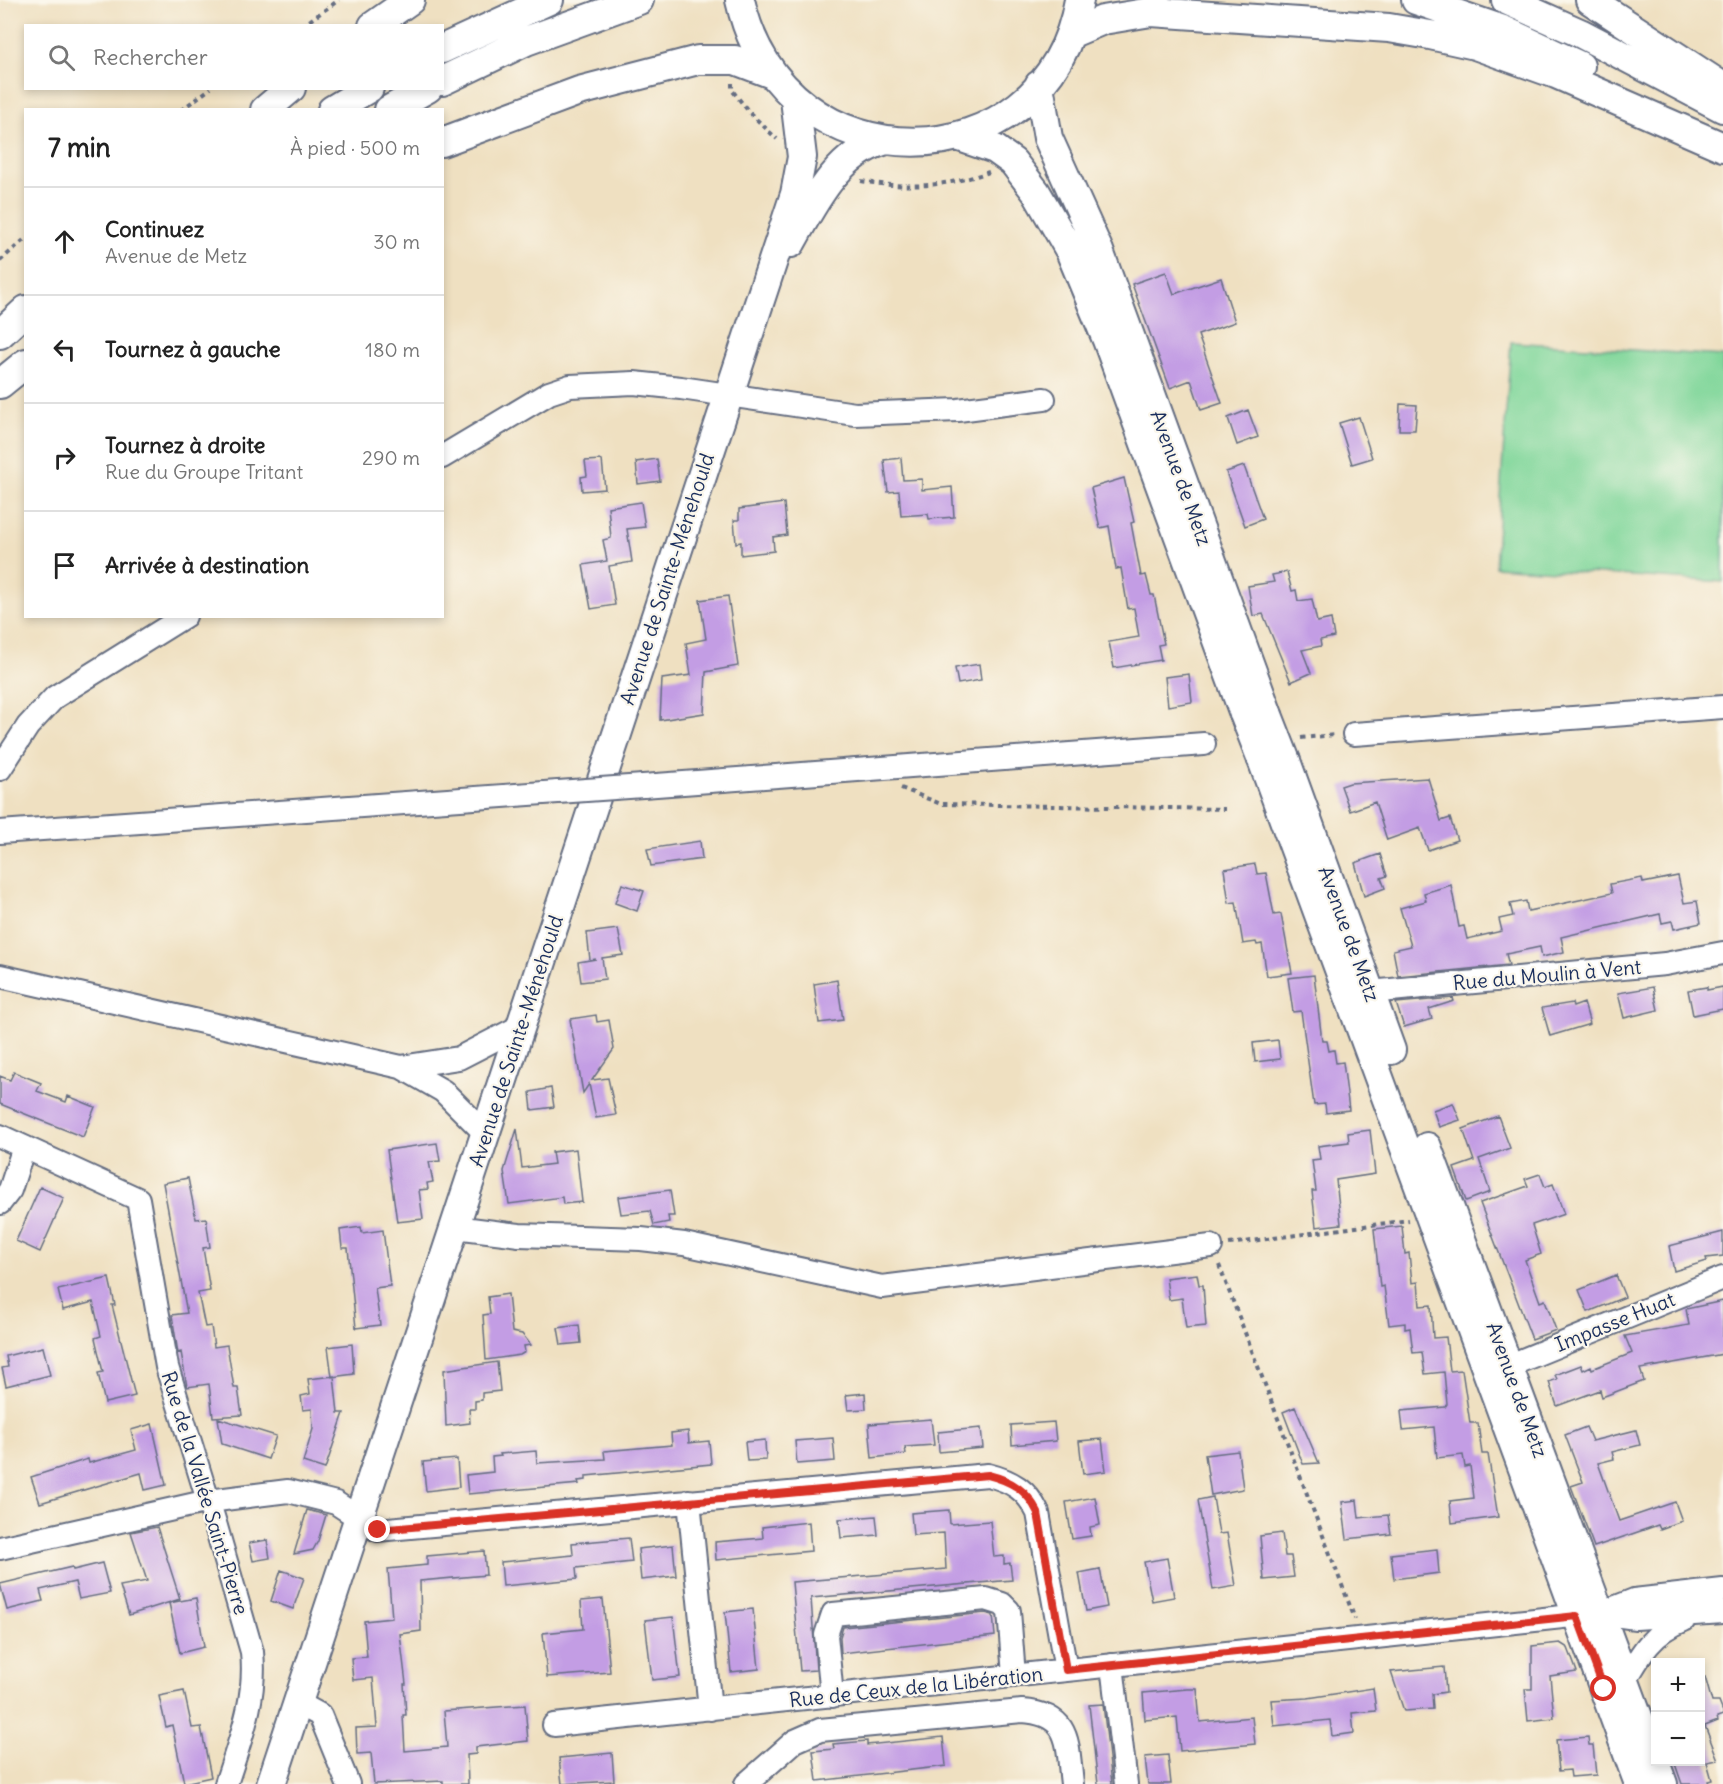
<!DOCTYPE html>
<html lang="fr">
<head>
<meta charset="utf-8">
<style>
  body { margin:0; font-family:Delius,sans-serif; background:#f2f2f2; color:#222 }
  .controls { position:absolute; right:18px; bottom:18px; display:grid; overflow:hidden; border-radius:0px; box-shadow:0 3px 9px #0003 }
  .controls button { width:54px; height:54px; display:grid; place-items:center; padding:0; border:0; border-bottom:2px solid #e0e0e0; background:#fff; color:#222; font:30px sans-serif }
  .stop { position:absolute; width:18px; height:18px; margin:-14px; border:4px solid #d93025; border-radius:50%; background:#fff }
  .stop.end { background:#d93025; border-color:#fff; box-shadow:0 2px 6px #0008 }
  .list { margin:0; padding:0; list-style:none }
  h2 { display:flex; justify-content:space-between; align-items:center; height:78px; margin:0; padding:0 24px; font-size:26px }
  h2 small { font-size:20px; font-weight:400; color:#767676 }
  .list li { display:grid; grid-template-columns:39px 1fr auto; gap:18px; align-items:center; box-sizing:border-box; height:108px; padding:0 24px; border-top:2px solid #e0e0e0 }
  .list b { display:block; font-size:22px; white-space:nowrap }
  .list p { margin:0; font-size:20px; white-space:nowrap; color:#767676 }
  .list em { font-size:20px; font-style:normal; color:#767676 }
  .icon { flex:none; width:33px; height:33px; fill:none; stroke:currentColor; stroke-width:2; stroke-linecap:round; stroke-linejoin:round }
  .map { position:relative; flex:none; width:1723px; height:1784px; overflow:hidden }
  .search { position:absolute; background:#fff; box-shadow:0 3px 9px #0003; left:24px; top:24px; width:420px; height:66px; display:flex; align-items:center; gap:15px; box-sizing:border-box; padding:0 21px; border-radius:0px; color:#767676; font-size:22px }
  .panel { position:absolute; background:#fff; box-shadow:0 3px 9px #0003; left:24px; top:108px; width:420px; height:510px; border-radius:0px }
  .map>svg:first-child { display:block }
  .green { fill:#82d79b; stroke:#4e837c; stroke-width:1.5 }
  .building { fill:#c39de4 }
  .lines { fill:none; stroke-linecap:round; stroke-linejoin:round }
  .minor-casing { stroke:#656d81; stroke-width:26 }
  .major-casing { stroke:#656d81; stroke-width:32 }
  .path { stroke:#656d81; stroke-width:4; stroke-dasharray:4.5 4.5; stroke-linecap:butt }
  .minor { stroke:#fff; stroke-width:22 }
  .major { stroke:#fff; stroke-width:28 }
  .minor-bridge-casing { stroke:#656d81; stroke-width:26; stroke-linecap:butt }
  .major-bridge-casing { stroke:#656d81; stroke-width:32; stroke-linecap:butt }
  .minor-bridge { stroke:#fff; stroke-width:22 }
  .major-bridge { stroke:#fff; stroke-width:28 }
  .route { stroke:#d93025; stroke-width:8 }
  .labels { text-anchor:middle; stroke-width:4.5; stroke-linejoin:round; paint-order:stroke }
  .street-label { font-size:20px; fill:#1b2f5e; stroke:#fbf7ec }
</style>
</head>
<body>
<div class="map">
<svg width="1723" height="1784" viewBox="0 0 1723 1784">
  <rect width="100%" height="100%" fill="#fbf7ec"/>
  <filter id="ink" filterUnits="userSpaceOnUse"><feTurbulence type="fractalNoise" baseFrequency=".0167" numOctaves="2"/><feDisplacementMap in="SourceGraphic" scale="12" xChannelSelector="R" yChannelSelector="G"/><feConvolveMatrix kernelMatrix="1 2 1 2 8 2 1 2 1" color-interpolation-filters="sRGB"/></filter>
  <filter id="wash" filterUnits="userSpaceOnUse"><feTurbulence type="fractalNoise" baseFrequency=".008" numOctaves="4" result="noise"/><feDisplacementMap in="SourceGraphic" scale="24" xChannelSelector="R" yChannelSelector="G"/><feGaussianBlur stdDeviation="1.35" result="paint"/><feColorMatrix in="noise" values="0 0 0 0 0 0 0 0 0 0 0 0 0 0 0 0 0 1.4 0 .05"/><feComposite in="paint" operator="in"/></filter>
  <g filter="url(#wash)">
    <rect width="100%" height="100%" fill="#efe0c1"/>
    <!-- green -->
    <path class="green" d="M1511 342 1723 356V582L1495 567Z"/>
    <g id="blocks">
      <!-- building -->
      <path class="building" d="M1166 272 1174 294 1221 278 1235 322 1198 335 1222 403 1201 410 1191 380 1170 388 1132 284Z
        M1400 404 1417 405 1415 430H1399Z
        M1248 410 1258 437 1237 445 1228 418Z
        M1359 417 1372 458 1352 464 1339 423Z
        M901 458 903 480 922 479V490L952 487 954 517 929 519 928 514 901 516 899 491 888 492 884 460Z
        M657 459 660 481 638 484 636 462Z
        M602 460 605 489 582 491 581 477 587 476 585 461Z
        M1244 466 1263 519 1245 526 1226 472Z
        M1124 478 1134 522 1131 523 1141 576 1146 575 1151 595H1154L1164 644 1158 645 1161 660 1114 668 1109 642 1139 637 1134 608 1128 609 1121 568 1116 569 1109 526 1100 528 1091 488Z
        M641 502 645 527 627 529 632 562 609 566 615 605 591 609 583 565 607 561 603 540 611 538 608 507Z
        M784 503 787 535 773 537 774 551 741 555V542L736 543 734 520H739V509Z
        M1287 572 1292 591 1296 590 1298 601 1312 599 1317 622 1331 619 1334 637 1320 640 1321 646 1302 650 1311 673 1291 682 1263 614 1253 616 1248 586 1274 582 1272 575Z
        M728 596 738 666 706 672 704 713 660 720 662 679 691 675 686 643 706 639 700 600Z
        M979 664 981 680 958 684 955 668Z
        M1189 674 1192 702 1168 706 1165 677Z
        M1428 778 1441 821 1450 818 1457 840 1428 850 1420 828 1387 840 1375 802 1350 811 1341 786 1350 783Z
        M700 841 702 859 651 866 647 849Z
        M1380 854 1387 876 1381 878 1385 888 1364 896 1355 863Z
        M1255 864 1257 874 1266 873 1274 915 1281 914 1292 973 1267 976 1262 944 1257 945 1256 942 1243 944 1236 902 1229 903 1224 869Z
        M1678 876 1684 903 1697 901 1701 923 1674 929 1672 921 1662 923 1660 914 1561 937 1564 952 1542 957 1540 947 1506 954 1509 965 1398 976 1393 950 1411 946 1400 908 1426 901 1424 893 1451 885 1459 927 1464 926 1467 939 1502 931 1499 919 1513 916 1510 904 1526 901 1528 911 1612 893 1610 884 1642 878 1643 883Z
        M622 884 644 891 637 911 615 903Z
        M618 929 623 955 602 958 605 979 581 982 578 962 596 959 590 960 587 933Z
        M1314 975 1322 1041H1327L1329 1051 1334 1050 1336 1063 1343 1062 1349 1110 1326 1113 1325 1104 1314 1105 1301 1011 1293 1012 1288 978Z
        M837 980 843 1020 819 1023 814 984Z
        M1653 987 1658 1010 1624 1018 1618 993Z
        M1707 987V990L1723 987V1009L1693 1015 1688 990Z
        M1453 998 1454 1001 1429 1009 1432 1019 1404 1027 1396 1003Z
        M1572 1003 1573 1007 1584 1003 1590 1024 1550 1036 1542 1008Z
        M596 1015 597 1022 609 1020 614 1049 592 1080 608 1078 616 1115 596 1118 589 1084 583 1093 570 1019Z
        M1278 1040 1280 1059 1255 1062 1253 1043Z
        M14 1072 41 1083 37 1091 66 1102 68 1096 95 1107 83 1137 0 1104V1076L10 1080Z
        M551 1088 554 1107 532 1110 530 1092Z
        M1453 1103 1460 1120 1439 1127 1433 1110Z
        M1498 1116 1510 1148 1479 1159 1490 1192 1466 1201 1454 1168 1474 1161 1463 1129Z
        M517 1129 522 1168 554 1164 552 1152 576 1149 582 1202 563 1204 562 1197 509 1204 504 1171Z
        M1370 1130 1375 1174 1336 1180 1341 1224 1316 1227 1312 1191H1316L1312 1160 1320 1159 1318 1146 1349 1142 1348 1133Z
        M437 1143 440 1161 429 1162 433 1182 427 1183 428 1189 419 1190 423 1219 397 1222 387 1150Z
        M1540 1174 1545 1187 1553 1184 1564 1214 1532 1225 1541 1254 1525 1260 1540 1302 1545 1300 1556 1330 1532 1339 1480 1203 1528 1186 1525 1179Z
        M188 1178 196 1219 206 1218 210 1247 203 1248 210 1291 198 1293 205 1327 211 1326 214 1347 227 1345 234 1388H238L242 1415 213 1417 209 1384 187 1387 181 1352 178 1353 172 1315 187 1313 163 1183Z
        M40 1187 64 1198 40 1252 16 1241Z
        M670 1190 674 1216H668L669 1222 654 1225 650 1211 621 1214 618 1197Z
        M1402 1226 1405 1254 1409 1253 1412 1283 1418 1282 1420 1306 1431 1305 1433 1338 1446 1337 1450 1371 1462 1370 1470 1423H1478L1482 1454H1488L1498 1517 1452 1523 1450 1501 1474 1498 1470 1466 1465 1467 1463 1455 1437 1458 1434 1427 1403 1430 1401 1411 1445 1407 1447 1404 1444 1372 1425 1374 1422 1352 1413 1353 1410 1328 1405 1329V1323L1389 1325 1384 1286 1380 1287 1374 1229Z
        M361 1227 362 1233 383 1230 390 1286 375 1288 380 1325 356 1328 348 1248H342L340 1230Z
        M1723 1232V1256L1706 1258 1707 1261 1674 1271 1669 1246Z
        M1197 1274 1199 1285H1203L1206 1326 1186 1328 1182 1298 1169 1300 1166 1278Z
        M1616 1275 1625 1297 1588 1312 1579 1290Z
        M109 1278 115 1305H112L135 1396 105 1403 98 1373 103 1372 95 1338 101 1336 93 1302 63 1310 58 1290Z
        M508 1294 512 1332 522 1334 531 1345 524 1346 525 1352 520 1355 486 1360 483 1315 490 1314 488 1297Z
        M1723 1301V1354L1640 1369 1644 1381 1602 1397 1600 1390 1557 1406 1549 1382 1557 1379 1555 1375 1581 1365 1583 1370 1591 1366 1592 1369 1632 1353 1625 1336 1689 1325 1686 1309Z
        M579 1325 581 1343 561 1345 558 1328Z
        M352 1344 354 1374 332 1377 328 1347Z
        M43 1347 50 1375 6 1386 2 1368 8 1367 6 1356Z
        M497 1362 500 1391 482 1393V1400L475 1401V1409H469L470 1423 446 1426 444 1370Z
        M334 1376 338 1413H344L325 1469 303 1462 313 1429 312 1409 303 1410 301 1396 310 1394 308 1379Z
        M865 1393 866 1409 848 1410 846 1395Z
        M1295 1407 1319 1463 1303 1464 1283 1412Z
        M218 1418 276 1436 268 1459 222 1444Z
        M931 1419 934 1445 905 1447 906 1454 872 1458 869 1424Z
        M1054 1422 1056 1441 1012 1445 1011 1425Z
        M152 1424 166 1485 145 1490 141 1473 40 1503 31 1477 88 1459 89 1463 136 1450 131 1430Z
        M1586 1427 1592 1441 1636 1430 1640 1445 1612 1452 1614 1459 1598 1463 1619 1521 1675 1502 1682 1521 1660 1529 1658 1525 1594 1547 1571 1486 1583 1482 1565 1435Z
        M981 1428 983 1448 939 1452 938 1432Z
        M688 1431 689 1443 709 1441 711 1464 586 1476V1480L578 1481 579 1484 468 1494 466 1475 493 1472 492 1457 501 1456 500 1454 536 1451 537 1463 605 1459 604 1451 672 1445 671 1433Z
        M833 1438 835 1461 797 1464 795 1441Z
        M1102 1439 1106 1471 1083 1474 1079 1441Z
        M765 1440 766 1460 747 1461 745 1442Z
        M1238 1451 1243 1489 1211 1495 1205 1455Z
        M457 1459 459 1487 426 1491 423 1462Z
        M1095 1497 1100 1525 1090 1527 1091 1536 1072 1539 1066 1502Z
        M1213 1497 1219 1534 1227 1533 1236 1586 1213 1590 1198 1500Z
        M1357 1500 1359 1518 1388 1515 1391 1534 1347 1539 1342 1502Z
        M307 1510 326 1515 318 1541 313 1550 294 1554Z
        M949 1510 950 1524 990 1521 994 1557 1004 1556V1564L1010 1563 1012 1580 811 1598 816 1670 800 1671 792 1582 946 1569 944 1533 913 1535 911 1513Z
        M876 1516 878 1535 841 1538 839 1519Z
        M809 1522 811 1551 716 1560 715 1542 763 1538 762 1527Z
        M157 1527 180 1599 129 1615 120 1586 147 1581 131 1532Z
        M1282 1533 1285 1556H1291L1294 1577 1264 1580 1260 1536Z
        M629 1538 632 1562 576 1568 577 1579 503 1586 501 1562 573 1555 572 1543Z
        M267 1540 270 1558 253 1561 249 1543Z
        M673 1545 676 1576 641 1580 638 1549Z
        M1437 1549 1439 1573 1394 1579 1391 1554Z
        M484 1551 486 1575 420 1581 421 1631 400 1634 406 1684H404L406 1715H403L405 1751 447 1747 444 1711 525 1705 528 1741 476 1747V1754L467 1755 468 1784H443V1781L374 1784 371 1753 357 1754 356 1728 377 1727 373 1678 353 1680 351 1658 367 1657 364 1621 392 1618 388 1569 427 1565V1556Z
        M1167 1558 1174 1597 1152 1601 1144 1562Z
        M102 1563 110 1593 79 1599 75 1582 40 1590 43 1601 7 1610 0 1584 72 1567 73 1570Z
        M1100 1569 1107 1607 1086 1611 1079 1573Z
        M281 1570 304 1578 293 1609 271 1601Z
        M196 1598 204 1647 180 1653 169 1603Z
        M603 1599 610 1672 547 1677 543 1633 583 1629 581 1601Z
        M753 1609 759 1669 731 1672 725 1612Z
        M985 1613 993 1615 995 1636 841 1653 840 1637 843 1627Z
        M673 1617 680 1677 652 1680 645 1620Z
        M1560 1643 1568 1648 1577 1672 1550 1676 1554 1718 1528 1721 1525 1689H1532V1646Z
        M1444 1667 1446 1692 1432 1694 1433 1709 1404 1711 1391 1672Z
        M1705 1677 1712 1702H1719L1723 1712V1715L1717 1717 1718 1721 1705 1726 1718 1760 1707 1762 1712 1780 1708 1781 1709 1784H1682L1674 1761H1701V1678Z
        M1373 1688 1376 1711 1352 1713 1354 1733 1332 1736 1330 1720 1274 1726 1271 1700 1308 1698Z
        M1187 1689H1197L1200 1722 1252 1717 1255 1744 1180 1751 1177 1717 1145 1720 1143 1693Z
        M184 1691 192 1728 201 1727 211 1777 184 1783 172 1725 166 1727 159 1696Z
        M1103 1704 1112 1784H1098L1089 1705Z
        M943 1737 946 1766 817 1781 813 1751 834 1749 833 1744 867 1741V1745Z
        M1588 1737 1589 1745H1593L1596 1775 1571 1777 1570 1770 1559 1771 1556 1740Z
        M612 1753 614 1781 562 1784 559 1758Z
        M1168 1755 1171 1784H1148L1145 1757Z"/>
    </g>
  </g>
  <g filter="url(#ink)">
    <use href="#blocks" fill-opacity="0" stroke="#656d81" stroke-width="1.5"/>
    <g class="lines">
      <defs>
        <path id="minor" d="M442 457 549 393 570 386 634 383 681 388 855 414 958 410 1044 399
          M1354 734 1723 707
          M0 769 28 726 55 697 185 616
          M643 786 1204 744
          M0 832 558 792
          M0 976 401 1067 443 1091 486 1134
          M1370 992 1665 964 1723 953
          M401 1067 459 1058 521 1026
          M0 1136 138 1199 167 1367 215 1523 252 1652C257 1699 240 1740 226 1784
          M0 1203 10 1190 24 1147
          M455 1227 519 1235 641 1239 684 1244 882 1287 1211 1246
          M1508 1366 1723 1278
          M689 1501 710 1709
          M0 1548 209 1501 288 1491 336 1503 377 1530 988 1475C1012 1481 1027 1490 1038 1513L1066 1670
          M1601 1613 1634 1600 1723 1590
          M1112 1665 1126 1784
          M1625 1681C1641 1653 1653 1632 1684 1620
          M832 1696 826 1635 833 1614 986 1599 1002 1604 1009 1611 1014 1676
          M298 1703 320 1715 348 1784
          M554 1725 1600 1613 1636 1618 1723 1612
          M746 1784 795 1741 820 1730 1022 1711C1072 1714 1067 1744 1072 1784"/>
        <path id="major" d="M740 0C782 190 1047 188 1079 0
          M1416 0 1503 30 1580 66
          M1506 0 1580 33 1723 108
          M1590 0 1723 87
          M373 26 410 0
          M1070 34 1103 20 1151 12 1389 28 1430 35 1475 45 1556 74 1723 147
          M442 49 549 0
          M442 81 526 41 639 0
          M1039 85 1048 138 1099 251 1268 715
          M265 110 291 88
          M332 110 369 88
          M389 110 428 88
          M957 136 995 149 1013 162 1036 192 1070 251 1107 340 1244 714
          M442 142 579 91 698 60H735L772 74
          M791 243C813 204 837 154 883 141
          M0 334 26 310
          M0 384 26 363
          M1262 760 1639 1784
          M1286 761 1391 1050
          M1427 1147 1663 1784
          M271 1784 795 194 802 157 795 99"/>
      </defs>
      <!-- minor casing -->
      <use href="#minor" class="minor-casing"/>
      <!-- major casing -->
      <use href="#major" class="major-casing"/>
      <!-- path -->
      <path class="path" d="M302 26 339 0
        M732 83V90L749 112 777 139
        M181 110 211 88
        M861 181C905 189 946 187 989 172
        M0 261 26 238
        M1301 738 1335 735
        M901 788 941 804 1225 809
        M1229 1244 1409 1220
        M1219 1265 1355 1619"/>
      <!-- minor -->
      <use href="#minor" class="minor"/>
      <!-- major -->
      <use href="#major" class="major"/>
      <defs>
        <path id="minor-bridge" d="M558 792 643 786"/>
        <path id="major-bridge" d="M1244 714 1262 760
          M1268 715 1286 761"/>
      </defs>
      <!-- minor-bridge casing -->
      <use href="#minor-bridge" class="minor-bridge-casing"/>
      <!-- major-bridge casing -->
      <use href="#major-bridge" class="major-bridge-casing"/>
      <!-- minor-bridge -->
      <use href="#minor-bridge" class="minor-bridge"/>
      <!-- major-bridge -->
      <use href="#major-bridge" class="major-bridge"/>
    </g>
  </g>
  <g class="lines" filter="url(#ink)">
    <!-- route -->
    <path class="route" d="M378 1530 988 1475C1012 1481 1027 1490 1038 1513L1066 1670 1577 1616 1604 1689"/>
  </g>
  <g class="labels">
    <!-- street labels -->
    <g class="street-label">
      <text transform="translate(1181 478) rotate(70)" y="7">Avenue de Metz</text>
      <text transform="translate(667 579) rotate(-72)" y="7">Avenue de Sainte-Ménehould</text>
      <text transform="translate(1349 934) rotate(70)" y="7">Avenue de Metz</text>
      <text transform="translate(1547 975) rotate(-5)" y="7">Rue du Moulin à Vent</text>
      <text transform="translate(516 1041) rotate(-72)" y="7">Avenue de Sainte-Ménehould</text>
      <text transform="translate(1615 1322) rotate(-22)" y="7">Impasse Huat</text>
      <text transform="translate(1517 1390) rotate(70)" y="7">Avenue de Metz</text>
      <text transform="translate(205 1493) rotate(73)" y="7">Rue de la Vallée Saint-Pierre</text>
      <text transform="translate(916 1687) rotate(-6)" y="7">Rue de Ceux de la Libération</text>
    </g>
  </g>
</svg>
<div class="controls">
<button>+</button>
<button>−</button>
</div>
<div class="stop" style="left:1604px;top:1689px"></div>
<div class="stop end" style="left:378px;top:1530px"></div>
<div class="search"><svg class="icon" aria-label="search" viewBox="0 0 24 24"><circle cx="10" cy="10" r="6"/><path d="M15 15l6 6"/></svg>Rechercher</div>
<section class="panel">
<h2>7 min<small>À pied · 500 m</small></h2>
<ul class="list">
<li><svg class="icon" aria-label="ahead" viewBox="0 0 24 24"><path d="M12 20V5M6 11l6-6 6 6"/></svg><div><b>Continuez</b><p>Avenue de Metz</p></div><em>30 m</em></li>
<li><svg class="icon" aria-label="left" viewBox="0 0 24 24"><path d="M17 20v-9H6M10 6l-5 5 5 5"/></svg><div><b>Tournez à gauche</b></div><em>180 m</em></li>
<li><svg class="icon" aria-label="right" viewBox="0 0 24 24"><path d="M7 20v-9h11M14 6l5 5-5 5"/></svg><div><b>Tournez à droite</b><p>Rue du Groupe Tritant</p></div><em>290 m</em></li>
<li><svg class="icon" aria-label="arrive" viewBox="0 0 24 24"><path d="M6 21V4h12l-3 4 3 4H6"/></svg><div><b>Arrivée à destination</b></div></li>
</ul>
</section>
</div>
</body>
</html>
